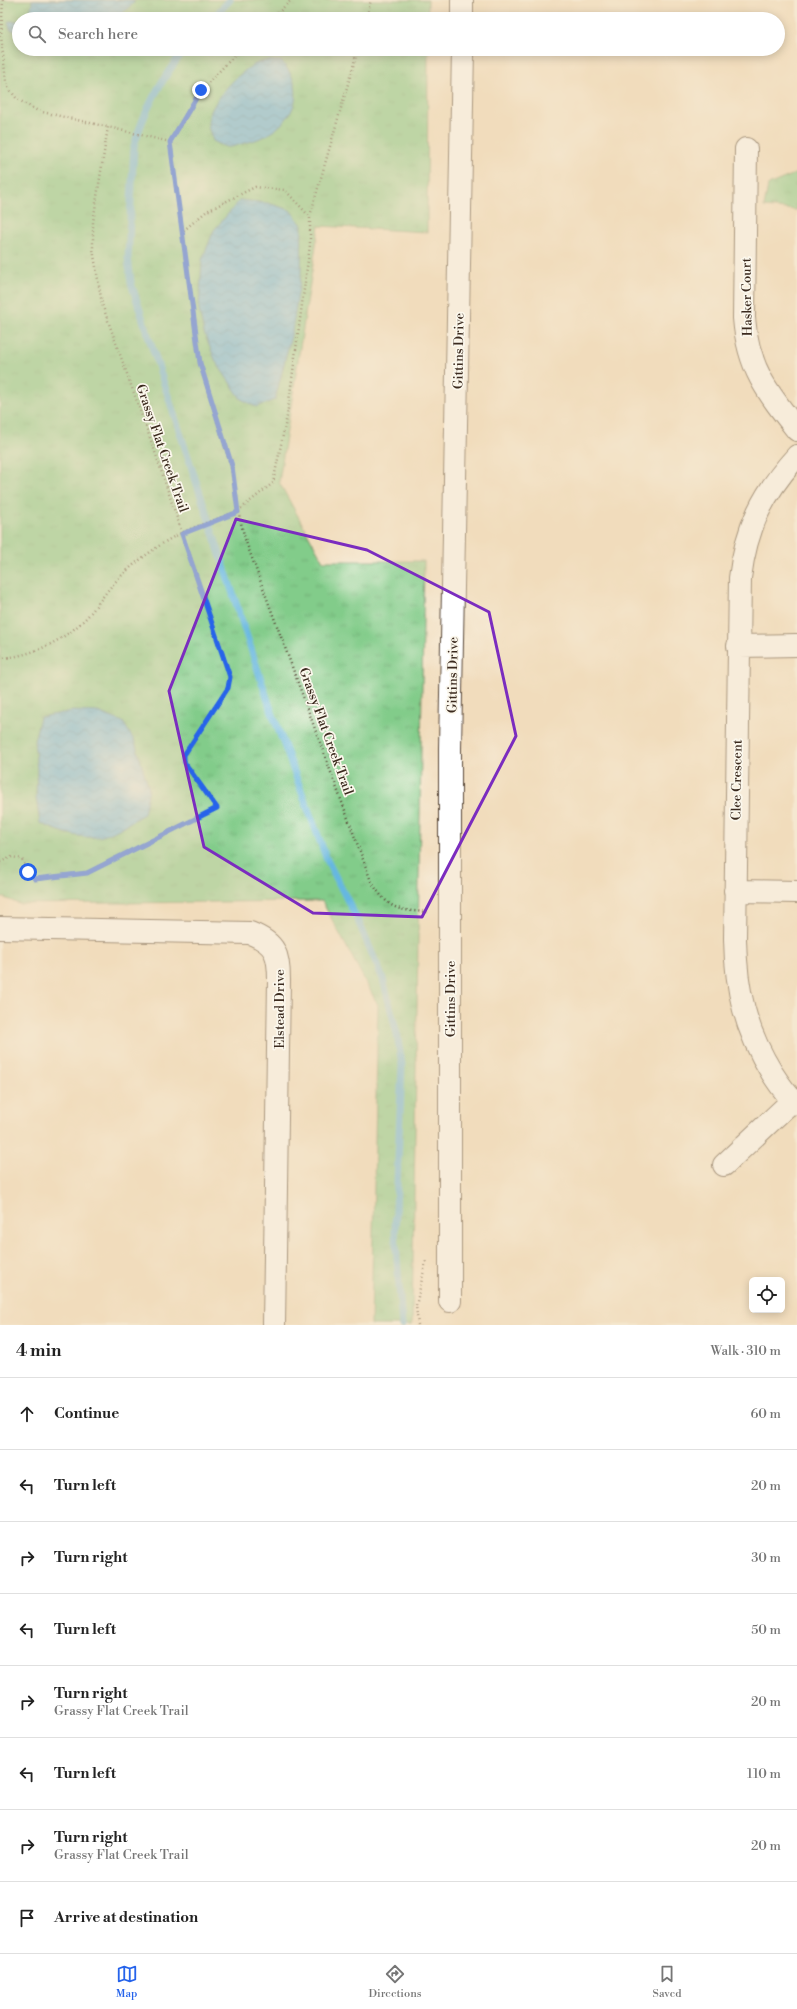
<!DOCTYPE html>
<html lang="en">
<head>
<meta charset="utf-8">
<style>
  body { margin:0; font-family:"Libre Bodoni",serif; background:#f6f6f6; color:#222 }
  .controls { position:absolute; right:12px; bottom:12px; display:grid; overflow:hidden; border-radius:6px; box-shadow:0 2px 10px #0003 }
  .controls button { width:36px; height:36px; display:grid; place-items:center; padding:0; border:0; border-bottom:1px solid #e0e0e0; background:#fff; color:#222; font:20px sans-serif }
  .stop { position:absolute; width:12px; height:12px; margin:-9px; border:3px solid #2563eb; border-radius:50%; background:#fff }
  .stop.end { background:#2563eb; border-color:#fff; box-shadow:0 1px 4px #0008 }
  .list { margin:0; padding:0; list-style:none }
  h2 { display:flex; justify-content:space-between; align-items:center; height:52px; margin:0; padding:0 16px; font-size:17px }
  h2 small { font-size:13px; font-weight:400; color:#767676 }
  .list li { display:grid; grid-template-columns:26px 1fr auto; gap:12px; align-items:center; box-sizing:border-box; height:72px; padding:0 16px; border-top:1px solid #e0e0e0 }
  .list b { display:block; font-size:15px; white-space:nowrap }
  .list p { margin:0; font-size:13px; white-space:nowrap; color:#767676 }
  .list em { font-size:13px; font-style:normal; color:#767676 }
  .icon { flex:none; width:22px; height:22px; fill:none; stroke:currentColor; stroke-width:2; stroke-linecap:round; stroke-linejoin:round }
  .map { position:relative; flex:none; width:797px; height:1325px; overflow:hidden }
  .search { position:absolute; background:#fff; box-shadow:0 2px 10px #0003; left:12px; right:12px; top:12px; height:44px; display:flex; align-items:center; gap:10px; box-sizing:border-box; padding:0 14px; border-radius:22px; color:#767676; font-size:15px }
  .sheet { height:628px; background:#fff }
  nav { display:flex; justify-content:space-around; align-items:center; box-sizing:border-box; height:56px; border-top:1px solid #e0e0e0; background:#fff; font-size:11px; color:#767676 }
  nav a { display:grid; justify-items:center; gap:2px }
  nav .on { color:#2563eb }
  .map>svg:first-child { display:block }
  .grass { fill:url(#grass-tufts); stroke:#5e7b54 }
  .water { fill:url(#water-waves); stroke:#507080 }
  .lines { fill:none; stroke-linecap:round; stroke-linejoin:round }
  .stream { stroke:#66b7e1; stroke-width:7 }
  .minor-casing { stroke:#564536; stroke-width:24 }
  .path { stroke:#564536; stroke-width:2.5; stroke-dasharray:1 3; stroke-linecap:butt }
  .minor { stroke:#fff; stroke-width:22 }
  .route { stroke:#2563eb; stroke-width:5 }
  .marked { fill:none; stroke:#7b2cbf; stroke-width:3; stroke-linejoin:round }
  .labels { text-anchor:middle; stroke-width:3.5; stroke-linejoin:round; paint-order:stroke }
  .street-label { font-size:13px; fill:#3b2a1e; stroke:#fbf7ec }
</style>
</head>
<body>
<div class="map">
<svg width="797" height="1325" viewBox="0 0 797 1325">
  <defs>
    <pattern id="grass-tufts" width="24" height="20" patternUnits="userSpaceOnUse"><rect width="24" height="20" fill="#82cc8a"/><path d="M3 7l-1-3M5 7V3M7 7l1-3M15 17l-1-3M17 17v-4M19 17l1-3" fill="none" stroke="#71af77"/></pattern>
    <pattern id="water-waves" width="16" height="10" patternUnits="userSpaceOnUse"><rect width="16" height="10" fill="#66b7e1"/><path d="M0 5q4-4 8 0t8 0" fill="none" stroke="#5595b6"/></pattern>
  </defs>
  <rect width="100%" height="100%" fill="#fbf7ec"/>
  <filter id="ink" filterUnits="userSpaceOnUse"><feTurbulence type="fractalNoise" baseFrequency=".025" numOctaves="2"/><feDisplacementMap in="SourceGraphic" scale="8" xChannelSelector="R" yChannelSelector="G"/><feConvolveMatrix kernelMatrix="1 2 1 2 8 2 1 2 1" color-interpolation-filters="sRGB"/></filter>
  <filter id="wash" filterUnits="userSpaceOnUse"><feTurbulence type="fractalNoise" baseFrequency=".012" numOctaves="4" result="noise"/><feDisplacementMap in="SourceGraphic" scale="16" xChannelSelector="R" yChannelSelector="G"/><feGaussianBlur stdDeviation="0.9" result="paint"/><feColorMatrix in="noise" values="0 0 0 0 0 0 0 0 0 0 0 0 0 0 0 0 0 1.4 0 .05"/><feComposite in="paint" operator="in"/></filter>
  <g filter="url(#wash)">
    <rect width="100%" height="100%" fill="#f1dcbc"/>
    <!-- grass -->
    <path class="grass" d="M0 0H428V19H19V49H428L427 232 319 226 279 482 323 561H424L412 1325H371L378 1005 322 901 19 904 0 896Z
      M797 173V210L764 207 768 185Z"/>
    <!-- water -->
    <path class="water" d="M32 0H134V3L115 19H25C30 15 32 6 32 0Z
      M8 21H19V33L10 29Z
      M281 61C315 97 285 134 245 143 240 144 232 148 227 147 223 146 217 143 213 141 212 137 209 131 208 126 206 105 241 68 260 62 266 60 275 61 281 61Z
      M240 200 268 203 290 210 302 225 301 275 292 332 275 400 256 407 241 399 216 362 204 333 199 310 202 260 214 230Z
      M73 711 98 712 123 722 135 742 149 789 144 814C131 821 117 832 103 836 84 841 57 831 40 823L36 798 37 770 34 741 40 717Z"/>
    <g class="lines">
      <!-- stream -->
      <path class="stream" d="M212 19 230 0
        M185 49C162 78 144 110 134 146L128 258 131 283 270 707 327 860 359 923 383 979 397 1034 402 1065 395 1232 402 1325"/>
    </g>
  </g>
  <g filter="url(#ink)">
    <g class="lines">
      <defs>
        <path id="minor" d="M462 0V19
          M746 149 744 318C748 368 767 392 797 430
          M797 456C763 493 746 528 740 578L735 939C736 990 745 1029 772 1073 779 1084 787 1096 797 1104
          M738 646 797 645
          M735 891 797 892
          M0 928 250 933C276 943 279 955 279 980L274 1325
          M724 1165 793 1100
          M450 1301V749L463 49"/>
      </defs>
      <!-- minor casing -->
      <use href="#minor" class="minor-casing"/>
      <!-- path -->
      <path class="path" d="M3 0 1 36 6 81 10 90 17 99 38 111 108 127
        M272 19 291 0
        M366 19 371 0
        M170 142 200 363 231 466 238 511 273 483 287 416 310 245V217L285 190 255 187 207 211 183 231
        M310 216 358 49
        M0 658C29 657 61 642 82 622 92 613 100 600 109 589 124 571 145 555 165 542 187 528 214 521 238 511L245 539 371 881C389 910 396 910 428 912
        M0 862 12 857 22 859 28 872 35 879 87 873 217 808 184 762V755L228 688 230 677 155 452 102 304 93 249V222L108 127 170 142 201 90 241 49
        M418 1325 416 1306 426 1261"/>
      <!-- minor -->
      <use href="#minor" class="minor"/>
    </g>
  </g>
  <g class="lines" filter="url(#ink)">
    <!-- route -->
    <path class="route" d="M28 872 35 879 87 873 217 808 184 762V755L228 688 230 677 182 534 238 512 232 466 200 363 170 142 201 90"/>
  </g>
  <!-- marked area -->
  <path d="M0 0H797V1325H0ZM236 519 367 550 489 612 516 736 422 917 313 913 204 847 169 691Z" fill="#f1dcbc" fill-opacity=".55" fill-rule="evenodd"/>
  <path class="marked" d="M236 519 367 550 489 612 516 736 422 917 313 913 204 847 169 691Z"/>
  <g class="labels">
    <!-- street labels -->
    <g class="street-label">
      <text transform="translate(746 297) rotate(-91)" y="5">Hasker Court</text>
      <text transform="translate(458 351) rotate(-89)" y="5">Gittins Drive</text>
      <text transform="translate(163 448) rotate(71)" y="5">Grassy Flat Creek Trail</text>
      <text transform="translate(452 675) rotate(-89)" y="5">Gittins Drive</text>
      <text transform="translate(327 731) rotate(70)" y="5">Grassy Flat Creek Trail</text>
      <text transform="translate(736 780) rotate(-89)" y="5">Clee Crescent</text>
      <text transform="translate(450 999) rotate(-90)" y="5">Gittins Drive</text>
      <text transform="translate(279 1009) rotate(-90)" y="5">Elstead Drive</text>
    </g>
  </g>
</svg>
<div class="controls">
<button><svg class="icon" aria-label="locate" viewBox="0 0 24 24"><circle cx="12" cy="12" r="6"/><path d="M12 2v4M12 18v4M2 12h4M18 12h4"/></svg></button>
</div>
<div class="stop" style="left:28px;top:872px"></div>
<div class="stop end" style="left:201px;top:90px"></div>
<div class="search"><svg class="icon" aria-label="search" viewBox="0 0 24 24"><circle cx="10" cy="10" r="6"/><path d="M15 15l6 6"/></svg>Search here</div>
</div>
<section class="sheet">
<h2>4 min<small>Walk · 310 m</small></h2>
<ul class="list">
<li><svg class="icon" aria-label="ahead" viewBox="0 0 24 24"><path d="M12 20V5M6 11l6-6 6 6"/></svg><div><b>Continue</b></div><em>60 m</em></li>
<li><svg class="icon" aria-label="left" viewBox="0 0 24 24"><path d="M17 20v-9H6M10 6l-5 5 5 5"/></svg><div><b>Turn left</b></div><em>20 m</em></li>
<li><svg class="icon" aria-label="right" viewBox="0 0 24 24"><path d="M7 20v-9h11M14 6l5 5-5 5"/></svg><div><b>Turn right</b></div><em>30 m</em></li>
<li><svg class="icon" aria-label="left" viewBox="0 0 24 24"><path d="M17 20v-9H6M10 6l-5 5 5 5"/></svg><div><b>Turn left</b></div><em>50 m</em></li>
<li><svg class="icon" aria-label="right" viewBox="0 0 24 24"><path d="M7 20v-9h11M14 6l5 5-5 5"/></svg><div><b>Turn right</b><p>Grassy Flat Creek Trail</p></div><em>20 m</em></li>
<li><svg class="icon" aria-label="left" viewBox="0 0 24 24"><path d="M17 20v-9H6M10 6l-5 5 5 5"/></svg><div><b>Turn left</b></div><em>110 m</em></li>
<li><svg class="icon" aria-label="right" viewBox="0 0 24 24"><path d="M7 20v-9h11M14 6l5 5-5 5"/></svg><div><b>Turn right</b><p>Grassy Flat Creek Trail</p></div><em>20 m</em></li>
<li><svg class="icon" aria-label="arrive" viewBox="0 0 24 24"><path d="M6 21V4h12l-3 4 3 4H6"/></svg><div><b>Arrive at destination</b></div></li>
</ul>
</section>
<nav>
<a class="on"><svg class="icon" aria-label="map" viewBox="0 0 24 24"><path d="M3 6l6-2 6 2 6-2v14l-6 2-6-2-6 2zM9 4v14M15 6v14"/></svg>Map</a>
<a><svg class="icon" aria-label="directions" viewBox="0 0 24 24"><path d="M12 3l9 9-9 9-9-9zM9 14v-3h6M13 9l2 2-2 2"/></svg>Directions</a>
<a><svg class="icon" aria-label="saved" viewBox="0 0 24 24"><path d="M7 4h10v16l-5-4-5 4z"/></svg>Saved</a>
</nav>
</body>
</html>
